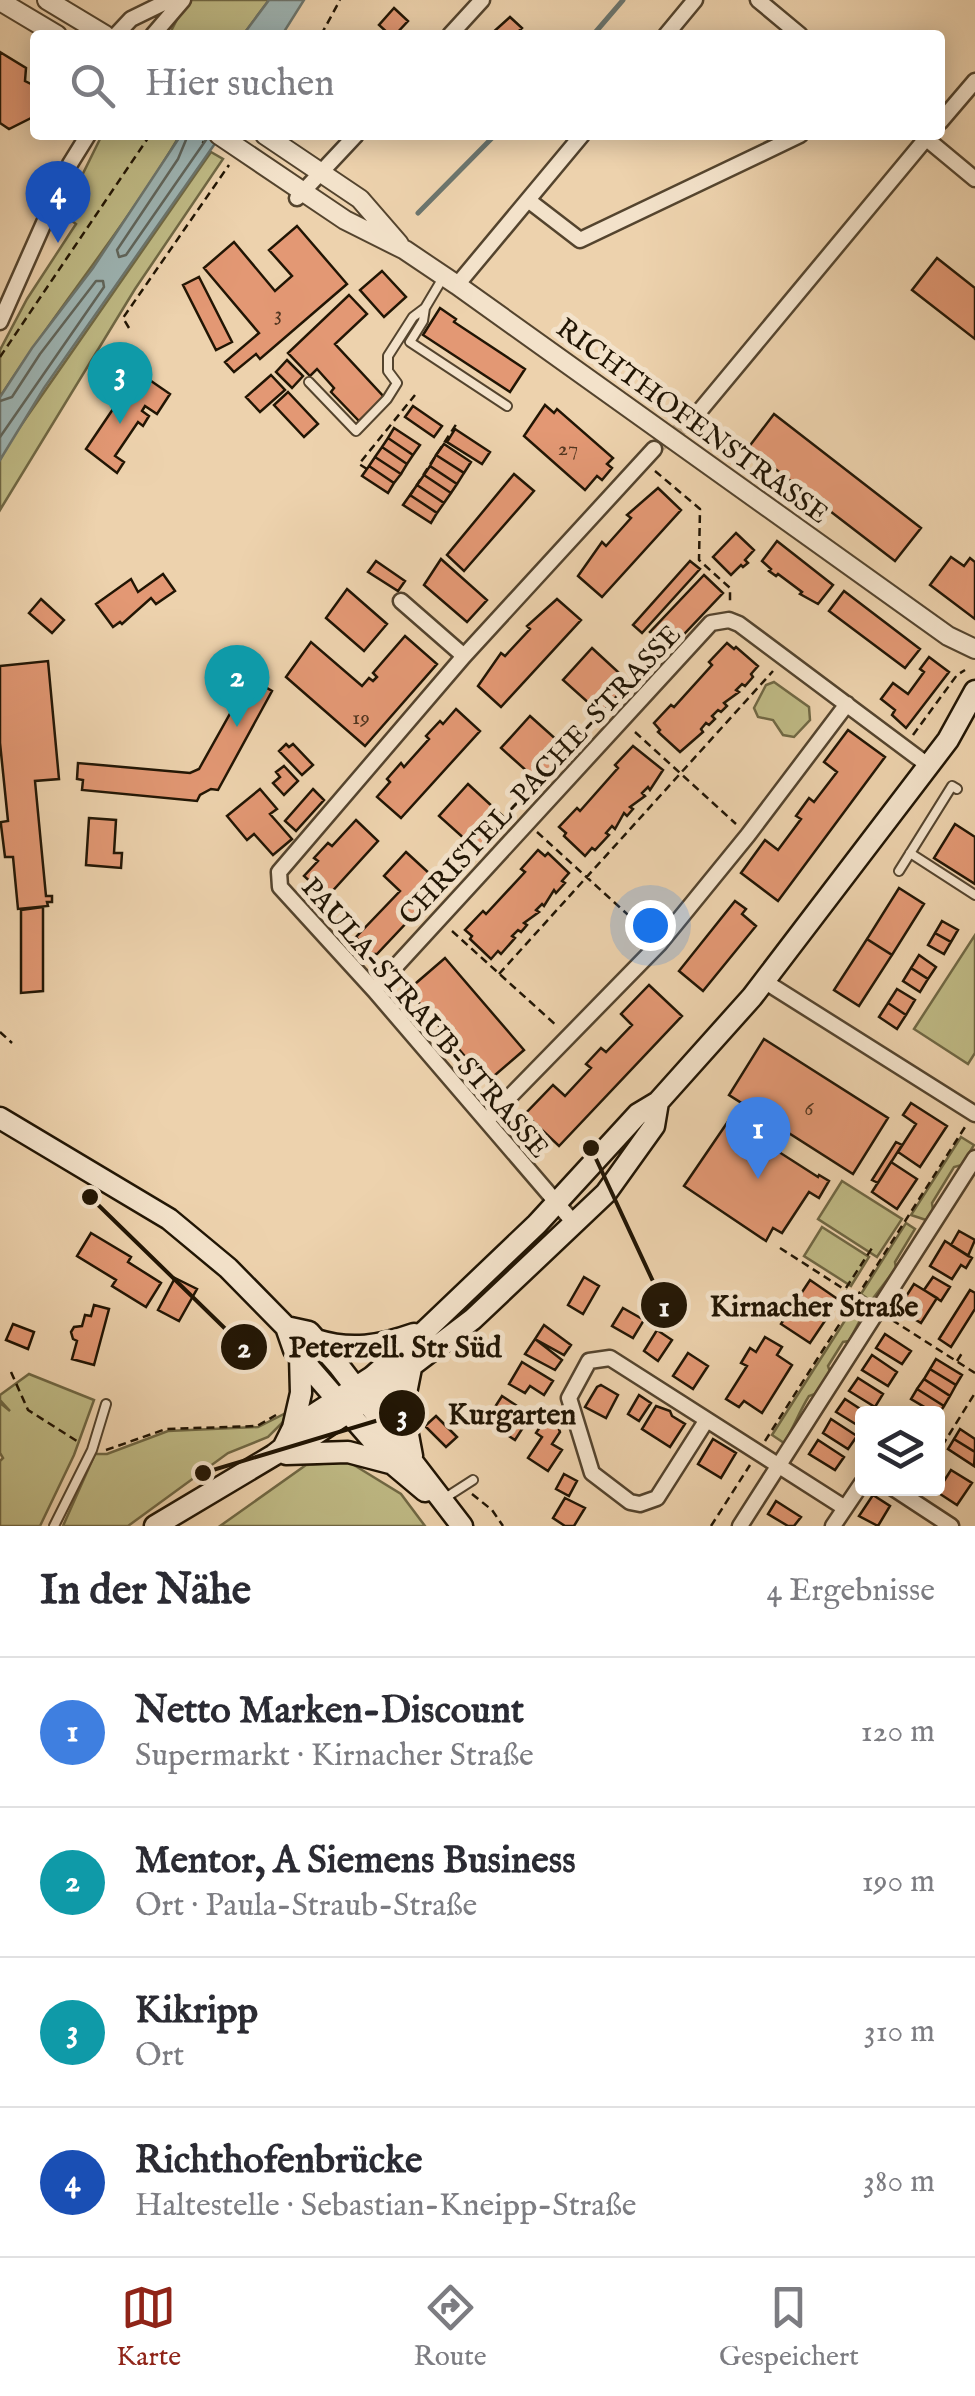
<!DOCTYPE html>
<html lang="de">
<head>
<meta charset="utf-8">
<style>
  body { margin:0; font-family:"IM FELL English",serif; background:#f7f7f7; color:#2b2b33 }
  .controls { position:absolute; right:30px; bottom:30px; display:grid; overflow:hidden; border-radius:10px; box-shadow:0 5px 25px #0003 }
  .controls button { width:90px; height:90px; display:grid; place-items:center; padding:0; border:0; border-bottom:2px solid #e1e1e2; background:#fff; color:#2b2b33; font:50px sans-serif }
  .you { position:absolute; left:650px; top:925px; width:35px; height:35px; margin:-25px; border:8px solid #fff; border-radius:50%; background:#1a73e8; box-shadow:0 0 0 15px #1a73e833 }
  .badge { display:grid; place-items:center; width:65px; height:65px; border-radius:50%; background:#8f2418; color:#fff; font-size:32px; font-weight:700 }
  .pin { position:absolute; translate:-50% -82px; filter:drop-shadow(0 2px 5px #0008) }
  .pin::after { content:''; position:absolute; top:52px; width:35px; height:30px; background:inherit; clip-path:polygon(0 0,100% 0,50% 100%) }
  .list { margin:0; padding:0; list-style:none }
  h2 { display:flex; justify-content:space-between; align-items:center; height:130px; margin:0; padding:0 40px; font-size:42px }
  h2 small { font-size:32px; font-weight:400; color:#7c7c81 }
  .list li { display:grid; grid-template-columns:65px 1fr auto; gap:30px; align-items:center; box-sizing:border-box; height:150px; padding:0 40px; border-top:2px solid #e1e1e2 }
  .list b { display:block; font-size:38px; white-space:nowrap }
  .list p { margin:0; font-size:32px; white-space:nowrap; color:#7c7c81 }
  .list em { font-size:32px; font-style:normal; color:#7c7c81 }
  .icon { flex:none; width:55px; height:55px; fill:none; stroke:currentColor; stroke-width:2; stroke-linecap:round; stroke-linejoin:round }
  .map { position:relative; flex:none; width:975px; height:1526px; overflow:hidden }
  .search { position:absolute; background:#fff; box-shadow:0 5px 25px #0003; left:30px; right:30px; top:30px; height:110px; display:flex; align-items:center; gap:25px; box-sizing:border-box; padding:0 35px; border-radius:10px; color:#7c7c81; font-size:38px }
  .sheet { height:730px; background:#fff }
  nav { display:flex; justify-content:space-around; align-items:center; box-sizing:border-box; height:140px; border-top:2px solid #e1e1e2; background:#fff; font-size:28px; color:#7c7c81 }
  nav a { display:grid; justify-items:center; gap:5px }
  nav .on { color:#8f2418 }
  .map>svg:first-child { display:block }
  .green { fill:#bfba85; stroke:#706844; stroke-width:2.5 }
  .water { fill:#9db5b5; stroke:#6b756e; stroke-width:2.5 }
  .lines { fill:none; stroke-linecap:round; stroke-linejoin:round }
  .shore { stroke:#5f655c; stroke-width:2.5 }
  .stream { stroke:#6b756e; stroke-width:5 }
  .building { fill:#e39874; stroke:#211504; stroke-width:2.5 }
  .minor-tunnel { stroke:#c4ac8b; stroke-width:14; stroke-dasharray:14 7; stroke-linecap:butt }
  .service-casing { stroke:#54442e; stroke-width:12 }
  .minor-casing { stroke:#54442e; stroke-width:19 }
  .tertiary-casing { stroke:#54442e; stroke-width:22 }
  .secondary-casing { stroke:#211504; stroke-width:25 }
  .path { stroke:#211504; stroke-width:2.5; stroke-dasharray:8 5; stroke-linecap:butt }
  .service { stroke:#f3e2ca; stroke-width:8 }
  .minor { stroke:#f3e2ca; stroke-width:14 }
  .tertiary { stroke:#f3e2ca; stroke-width:18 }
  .secondary { stroke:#f3e2ca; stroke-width:20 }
  .labels { text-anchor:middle; stroke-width:10; stroke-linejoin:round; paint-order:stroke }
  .number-label { font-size:22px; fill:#523620 }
  .street-label { font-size:28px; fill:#211504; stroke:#f3e2ca }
  .leader { fill:none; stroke:#211504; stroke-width:4 }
  .callout-dot { fill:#211504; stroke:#f3e2ca; stroke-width:4 }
  .mark-label { font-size:30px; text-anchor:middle; font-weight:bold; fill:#fff }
  .callout-label { font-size:30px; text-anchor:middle; font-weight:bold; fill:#211504; stroke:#f3e2ca; stroke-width:10; stroke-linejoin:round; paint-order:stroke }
</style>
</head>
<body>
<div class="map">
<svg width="975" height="1526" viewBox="0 0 975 1526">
  <rect width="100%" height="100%" fill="#edd2ad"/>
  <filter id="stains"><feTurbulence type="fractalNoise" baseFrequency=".002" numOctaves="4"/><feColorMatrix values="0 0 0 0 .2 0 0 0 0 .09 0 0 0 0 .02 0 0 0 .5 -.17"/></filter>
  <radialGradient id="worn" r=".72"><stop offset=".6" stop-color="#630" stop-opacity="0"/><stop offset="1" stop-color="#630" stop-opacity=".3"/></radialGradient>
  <!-- green -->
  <path class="green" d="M187 0H269L243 35H169Z
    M102 135H180C126 227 57 308 0 397V350L27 299 76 224 63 214Z
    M211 152 223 159 135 289 0 510V460L8 444Z
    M774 682 809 707 810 720 794 737 783 735 773 720 758 717 754 708 766 685Z
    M975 935V1053L968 1064 914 1029Z
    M961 1137 974 1145 962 1165 954 1167 932 1203 933 1210 926 1220 911 1215Z
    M842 1181 902 1219 877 1257 818 1219Z
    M906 1223 915 1229 895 1262 896 1268 871 1301 861 1294Z
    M822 1227 869 1257 851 1286 804 1256Z
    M858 1300 867 1307 849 1341 843 1342 828 1366 830 1372 815 1394 809 1396C799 1412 794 1427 784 1443L772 1435Z
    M29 1374 94 1400 74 1455 40 1526H0V1461L3 1458 0 1453V1403L10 1411 0 1400V1395Z
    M286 1413 283 1422 268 1437 228 1453 128 1526H63L95 1454H107L168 1431 258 1427Z
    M349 1462 401 1494 425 1526H220L306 1465Z"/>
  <!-- water -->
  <path class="water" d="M269 0H304L282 35H243Z
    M181 135H221L44 388 0 460V397L32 348 93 268Z"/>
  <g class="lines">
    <!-- shore -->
    <path class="shore" d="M188 135 178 159 117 250 119 257 126 255 208 137
      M0 401 12 397 40 354 96 281H103L104 287 0 437"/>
    <!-- stream -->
    <path class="stream" d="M593 35 623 0
      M418 213 495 135"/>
  </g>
  <!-- building -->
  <path class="building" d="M394 8 408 21 395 35H390L379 25Z
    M510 17 522 28 515 35H490Z
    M0 52 26 68 25 81 35 86V116L9 129 0 123Z
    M297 226 347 284 260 359 256 354 234 372 225 362 259 333 204 268 234 242 275 291 292 276 269 250Z
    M937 258 975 288V339L912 290Z
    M382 271 406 297 384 317 360 290Z
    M199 277 232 342 216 350 183 285Z
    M349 295 367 314 335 344 384 397 359 421 331 392 334 388 317 369 310 376 288 353Z
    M440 308 456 319 454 322 525 369 510 392 423 335Z
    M287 360 303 376 292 388 276 372Z
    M138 372 170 394 157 414 145 406 142 411 149 416 143 426 138 422 115 456 124 462 117 473 86 449Z
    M271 375 285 390 260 412 246 397Z
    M288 392 318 424 304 437 274 405Z
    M545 405 554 413 557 409 613 458 607 464 612 468 602 480 597 476 585 490 524 436Z
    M413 406 442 426 434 437 405 417Z
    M774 414 921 528 895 561 748 448Z
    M394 428 420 445 413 455 388 438Z
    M455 429 490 452 482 464 447 442Z
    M388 438 413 455 407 464 382 447Z
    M444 444 471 462 464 473 436 455Z
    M382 447 407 464 401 474 375 457Z
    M436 455 464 473 457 484 430 466Z
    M375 457 401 474 394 483 369 466Z
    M369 466 394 483 388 493 362 476Z
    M430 466 457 484 451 493 424 475Z
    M514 474 534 491 464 571 447 555Z
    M424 475 451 493 444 503 417 485Z
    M417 485 444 503 437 513 410 495Z
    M658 488 681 510 602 597 578 576 602 542 606 546 631 518 627 515Z
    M410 495 437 513 431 523 403 505Z
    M736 533 754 550 745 560 748 563 743 567 741 565 731 575 713 557Z
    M777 541 833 585 818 604 800 594 802 592 778 574 776 576 769 571 771 569 762 561Z
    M951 557 964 566 970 558 975 562V619L930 585Z
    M441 559 487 600 467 622 424 585Z
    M376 561 405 581 398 591 368 572Z
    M690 561 700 569 642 633 633 625Z
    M163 574 175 591 156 604 151 598 122 624 120 622 113 627 96 604 131 579 138 592Z
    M704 575 723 593 669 650 650 632Z
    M347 589 387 624 364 651 326 618Z
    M844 591 920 649 905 668 829 611Z
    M41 599 64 620 52 633 29 613Z
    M557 599 581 620 501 707 478 686 501 653 505 656 530 629 527 626Z
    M405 636 437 664 365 746 286 677 311 642 362 686 369 678 373 681 377 677 373 673Z
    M727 643 734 649 736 647 758 666 751 674 753 677 745 686 742 684 736 690 739 692 724 703 727 706 721 712 718 710 712 716 715 719 709 725 706 723 701 729 703 732 680 752 658 732 660 730 654 723 671 705 674 707 712 665 709 662Z
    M592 648 629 682 601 714 563 680Z
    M929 657 949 672 906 728 892 715 895 710 881 699 893 683 908 694 924 672 920 669Z
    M48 661 59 779 35 781 46 896H52V902H47L48 906 18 909 13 857H5L1 825V822L8 821 0 743V666Z
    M250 678 272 691 218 790 211 789 200 795 197 801 82 790 83 780 77 779 78 763 190 773 199 769Z
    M456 709 480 731 401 818 377 797 390 782 387 779 401 763 404 767 429 739 426 736 440 721 443 724Z
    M530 716 568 750 539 782 501 748Z
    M848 730 885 757 778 901 741 873 765 840 778 850 801 819 796 816 809 798 814 802 837 772 824 762Z
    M286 744 289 747 293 744 313 765 302 775 279 751Z
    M633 746 663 770 650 790 648 787 642 793 645 796 630 807 633 809 627 816 624 813 615 829 612 826 606 833 609 835 595 850 592 848 585 856 564 836 566 833 559 827 577 808 580 811 618 768 615 765Z
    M284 766 298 781 284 795 273 783 280 777 276 772Z
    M468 784 506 819 477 850 439 816Z
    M260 789 277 809 270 814 292 839 273 855 254 834 247 840 227 816Z
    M313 789 324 800 296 831 285 821Z
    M89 818 116 820 114 853H122L121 868 86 865Z
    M356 820 378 841 327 897 304 876 318 861 314 858 328 843 332 846Z
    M955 824 975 837V884L934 858Z
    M538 850 545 856 548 853 569 873 562 881 565 883 556 893 554 890 544 906 542 904 536 910 539 912 524 923 527 925 521 932 518 930 512 936 515 938 501 954 498 951 491 959 470 939 472 936 465 930 483 911 486 914 525 872 521 869Z
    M406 852 442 885 377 954H371L356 937 400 891 384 876Z
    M899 888 924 904 892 955 867 939Z
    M735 901 746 909 742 914 756 926 703 991 679 971Z
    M43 907V991L21 993V910Z
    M942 921 958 930 951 942 935 933Z
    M935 933 951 942 944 954 928 945Z
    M867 939 892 955 859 1006 834 990Z
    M919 955 936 967 928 979 911 968Z
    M445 958 524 1050 487 1082 408 990Z
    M911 968 928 979 920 992 903 981Z
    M649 985 682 1016 559 1146 525 1114 553 1085 565 1096 591 1068 586 1064 601 1048 606 1052 632 1025 621 1014Z
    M897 989 915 1000 906 1015 888 1003Z
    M888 1003 906 1015 897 1029 879 1017Z
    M764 1039 888 1118 853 1174 729 1095Z
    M911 1103 947 1126 920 1167 898 1152 916 1124 903 1115Z
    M729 1120 818 1177 819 1175 829 1181 819 1198 809 1192 782 1233 773 1228 766 1241 684 1186Z
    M896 1142 902 1145 878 1183 872 1180Z
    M891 1162 917 1179 897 1209 872 1192Z
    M959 1231 975 1240 968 1256 951 1245Z
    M91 1233 131 1257 128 1262 161 1283 146 1307 112 1286 116 1280 77 1256Z
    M945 1241 972 1258 966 1268 961 1265 952 1279 930 1266Z
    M584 1277 599 1286 583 1314 568 1305Z
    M933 1277 950 1287 941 1301 924 1290Z
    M175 1278 197 1289 179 1321 158 1310Z
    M810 1280 839 1300 810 1343 781 1324Z
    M914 1284 937 1298 921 1323 898 1309Z
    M970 1290 975 1293V1309L951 1347 939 1339Z
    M94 1305 109 1309 94 1365 72 1359 77 1341 73 1339 71 1332 74 1327 82 1326 85 1315 91 1316Z
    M623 1308 644 1320 633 1338 612 1326Z
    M13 1324 34 1332 28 1349 6 1340Z
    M544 1325 571 1345 564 1355 535 1339Z
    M657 1330 672 1340 658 1361 644 1351Z
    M885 1334 911 1351 902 1364 876 1348Z
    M765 1337 782 1347 777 1355 792 1365 762 1413 744 1401 739 1407 726 1399 747 1366 741 1363 750 1348 756 1352Z
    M535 1339 562 1360 555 1370 525 1354Z
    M688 1353 708 1366 693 1389 673 1376Z
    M872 1355 897 1372 888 1386 862 1370Z
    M936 1359 962 1375 956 1385 930 1369Z
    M522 1362 553 1381 544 1395 530 1386 525 1393 509 1384Z
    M930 1369 956 1385 950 1396 924 1379Z
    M858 1378 883 1394 875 1407 849 1391Z
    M924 1379 950 1396 944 1406 917 1389Z
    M601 1385 618 1395 606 1418 585 1407 597 1387Z
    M917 1389 944 1406 938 1415 911 1399Z
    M639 1395 651 1403 639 1421 628 1414Z
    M502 1396 531 1415 515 1440 486 1421Z
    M845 1399 868 1414H862V1428L836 1412Z
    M656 1406 670 1411 672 1416 685 1424 670 1447 642 1429Z
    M436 1416 457 1437 446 1447 425 1426Z
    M555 1417 560 1432 552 1444 562 1450 548 1471 528 1458 542 1437 536 1433 544 1421Z
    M831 1419 857 1436 848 1449 823 1433Z
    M960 1429 975 1439V1452L954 1439Z
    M713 1439 736 1453 721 1478 698 1464Z
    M954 1439 975 1452 974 1466 948 1449Z
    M818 1440 844 1457 835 1470 809 1454Z
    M951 1470 972 1483 957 1505 937 1492Z
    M564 1474 577 1481 569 1496 556 1489Z
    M873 1495 890 1506 878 1526 859 1516Z
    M565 1498 585 1508 574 1526H565L553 1518Z
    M776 1501 801 1517 794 1526H788L768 1514Z"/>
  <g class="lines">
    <!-- minor-tunnel -->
    <path class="minor-tunnel" d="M654 449 693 419"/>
    <defs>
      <path id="service" d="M425 308 423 321 410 342 507 406
        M309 382 356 431 387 399 397 383 388 371V356L413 317 425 308 444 276
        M910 853 975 895
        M899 871 952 786 957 789
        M445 1498 473 1480
        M54 1526 92 1450 106 1404"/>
      <path id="minor" d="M758 0 800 35
        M116 35 131 19 170 0
        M153 35 183 0
        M450 35 482 0
        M666 35 695 0
        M940 122 975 81
        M922 135 975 179
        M297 198 356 135
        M528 200 580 240 800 135
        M457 285 582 135
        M0 322 70 164 88 135
        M693 419 929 135
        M401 601 464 656
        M764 981 975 1114
        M374 990 711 623 729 620 739 624 929 766
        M487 1120 660 943 748 835 847 704
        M574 1223 374 990 280 887 279 872 464 656 654 449
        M706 1421 657 1498 640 1504 630 1502 592 1473 569 1398 589 1361 610 1358 845 1508
        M893 1488 951 1526
        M740 1526 975 1158
        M833 1526 862 1483"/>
      <path id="tertiary" d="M47 0 105 35
        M0 1 57 35
        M219 135 345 220 405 250 457 285 948 636 975 649
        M265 135 360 199 399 244"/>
      <path id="secondary" d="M0 1118 169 1219 228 1268 286 1327 309 1332 339 1366 462 1526
        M286 1327 294 1350 394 1465 425 1491
        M316 1340C351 1351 380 1346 414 1334
        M411 1368 403 1408 412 1456
        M293 1428 301 1393 300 1355
        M283 1448 299 1445 365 1401 473 1319 606 1193 654 1126 658 1102
        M286 1454 348 1452 390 1463
        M155 1526 274 1455 283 1448 293 1428 372 1377 426 1330 537 1224 638 1114 658 1102 752 997 948 740 975 691"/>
    </defs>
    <!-- service casing -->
    <use href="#service" class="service-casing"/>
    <!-- minor casing -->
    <use href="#minor" class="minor-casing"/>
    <!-- tertiary casing -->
    <use href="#tertiary" class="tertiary-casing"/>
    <!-- secondary casing -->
    <use href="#secondary" class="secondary-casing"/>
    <!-- path -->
    <path class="path" d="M321 35 340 0
      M191 135 203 142
      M129 328 123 318 229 165
      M0 357 150 135
      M367 469 359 464 415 395
      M655 471 700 509 699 560 730 588V603
      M409 497 457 423
      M635 732 736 824
      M913 735 957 675 965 670
      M537 832 649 934
      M452 931 557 1026
      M499 974 773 671
      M0 1032 12 1043
      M780 1248 864 1302
      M846 1288 874 1245
      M892 1320 975 1373
      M957 1361 964 1350
      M11 1372 28 1410 80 1443
      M765 1441 965 1127
      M942 1446 975 1393
      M106 1450 166 1429 257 1426 276 1415
      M472 1494 492 1510 503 1526
      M711 1526 750 1465"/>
    <!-- service -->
    <use href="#service" class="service"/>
    <!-- minor -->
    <use href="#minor" class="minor"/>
    <!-- tertiary -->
    <use href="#tertiary" class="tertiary"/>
    <!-- secondary -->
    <use href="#secondary" class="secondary"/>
  </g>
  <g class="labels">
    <!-- number labels -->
    <g class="number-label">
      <text x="278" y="320">3</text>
      <text x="568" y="455">27</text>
      <text x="361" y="724">19</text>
      <text x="809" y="1115">6</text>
    </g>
    <!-- street labels -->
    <g class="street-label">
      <text transform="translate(693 420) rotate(36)" y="10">RICHTHOFENSTRASSE</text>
      <text transform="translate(539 774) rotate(-47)" y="10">CHRISTEL-PACHE-STRASSE</text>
      <text transform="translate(426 1017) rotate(49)" y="10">PAULA-STRAUB-STRASSE</text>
    </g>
  </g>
  <!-- callouts -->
  <path class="leader" d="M591 1148L664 1305M90 1197L244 1347M203 1473L402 1413"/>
  <g class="callout-dot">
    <circle cx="591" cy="1148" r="10"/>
    <circle cx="90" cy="1197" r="10"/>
    <circle cx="203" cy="1473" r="10"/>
    <circle cx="664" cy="1305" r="25"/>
    <circle cx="244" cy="1347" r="25"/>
    <circle cx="402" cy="1413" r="25"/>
  </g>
  <g class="mark-label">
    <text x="664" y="1316">1</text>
    <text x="244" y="1357">2</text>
    <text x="402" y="1424">3</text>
  </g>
  <g class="callout-label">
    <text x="814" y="1316">Kirnacher Straße</text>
    <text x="395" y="1357">Peterzell. Str Süd</text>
    <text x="512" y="1424">Kurgarten</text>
  </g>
  <rect width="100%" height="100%" filter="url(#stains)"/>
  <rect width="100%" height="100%" fill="url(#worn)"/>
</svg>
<div class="controls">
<button><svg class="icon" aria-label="layers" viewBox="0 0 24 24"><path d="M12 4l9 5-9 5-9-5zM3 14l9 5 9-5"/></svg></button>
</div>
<div class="you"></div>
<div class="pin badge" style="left:758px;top:1179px;background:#3f7fe0">1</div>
<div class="pin badge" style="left:237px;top:727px;background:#0f9aa8">2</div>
<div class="pin badge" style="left:120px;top:424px;background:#0f9aa8">3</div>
<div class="pin badge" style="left:58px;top:243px;background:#1a4fb4">4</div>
<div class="search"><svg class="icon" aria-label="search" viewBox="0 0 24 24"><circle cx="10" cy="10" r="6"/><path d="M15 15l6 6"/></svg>Hier suchen</div>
</div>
<section class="sheet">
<h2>In der Nähe<small>4 Ergebnisse</small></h2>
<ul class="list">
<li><span class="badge" style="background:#3f7fe0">1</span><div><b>Netto Marken-Discount</b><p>Supermarkt · Kirnacher Straße</p></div><em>120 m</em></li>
<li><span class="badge" style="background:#0f9aa8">2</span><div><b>Mentor, A Siemens Business</b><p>Ort · Paula-Straub-Straße</p></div><em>190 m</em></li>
<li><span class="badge" style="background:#0f9aa8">3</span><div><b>Kikripp</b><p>Ort</p></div><em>310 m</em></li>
<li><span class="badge" style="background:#1a4fb4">4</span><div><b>Richthofenbrücke</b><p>Haltestelle · Sebastian-Kneipp-Straße</p></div><em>380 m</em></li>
</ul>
</section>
<nav>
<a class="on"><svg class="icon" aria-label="map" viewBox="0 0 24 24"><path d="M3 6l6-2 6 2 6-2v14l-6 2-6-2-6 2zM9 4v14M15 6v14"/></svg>Karte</a>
<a><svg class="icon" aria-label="directions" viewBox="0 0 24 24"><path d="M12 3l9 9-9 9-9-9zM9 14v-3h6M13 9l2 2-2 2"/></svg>Route</a>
<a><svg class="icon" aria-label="saved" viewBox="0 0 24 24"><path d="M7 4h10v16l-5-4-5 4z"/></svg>Gespeichert</a>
</nav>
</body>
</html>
